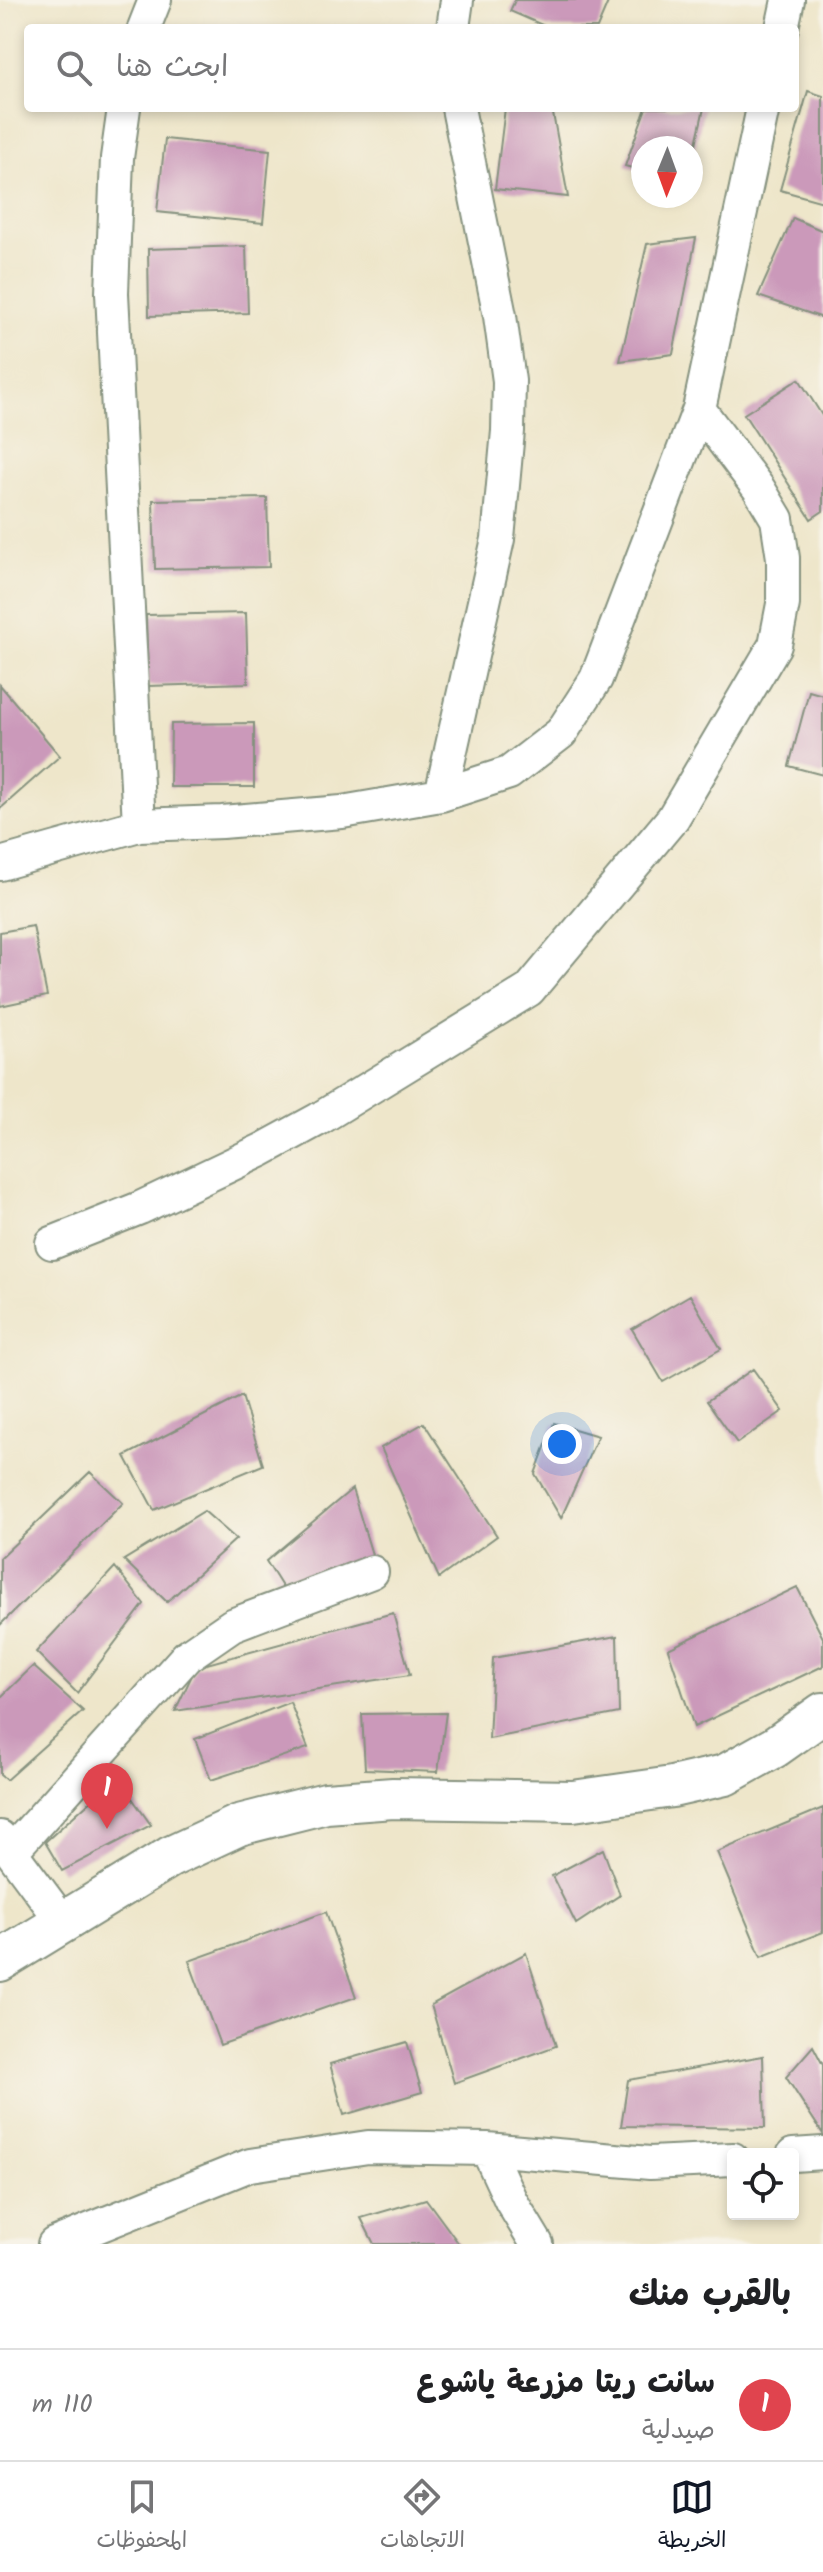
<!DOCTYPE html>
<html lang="ar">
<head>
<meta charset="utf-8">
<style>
  body { margin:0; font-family:Kalam,"Playpen Sans Arabic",sans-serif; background:#f2f2f2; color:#202124; direction:rtl }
  .controls { position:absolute; right:24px; bottom:24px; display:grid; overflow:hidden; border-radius:8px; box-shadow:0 4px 12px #0003 }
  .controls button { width:72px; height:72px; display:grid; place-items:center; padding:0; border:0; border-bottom:2px solid #e0e0e0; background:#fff; color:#202124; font:40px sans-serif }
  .compass { position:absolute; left:631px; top:136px; width:72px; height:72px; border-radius:50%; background:#fff; box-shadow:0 4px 12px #0003; rotate:181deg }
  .you { position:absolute; left:562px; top:1444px; width:28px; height:28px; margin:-20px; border:6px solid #fff; border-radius:50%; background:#1a73e8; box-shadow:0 0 0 12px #1a73e833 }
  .badge { display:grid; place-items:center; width:52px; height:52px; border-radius:50%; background:#111827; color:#fff; font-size:26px; font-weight:700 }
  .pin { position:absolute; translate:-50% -66px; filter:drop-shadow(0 2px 4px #0008) }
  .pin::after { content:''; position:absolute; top:42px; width:28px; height:24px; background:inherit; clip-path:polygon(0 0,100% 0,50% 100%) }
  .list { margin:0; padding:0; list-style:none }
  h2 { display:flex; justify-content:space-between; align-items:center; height:104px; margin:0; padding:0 32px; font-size:34px }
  h2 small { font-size:26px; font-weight:400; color:#757577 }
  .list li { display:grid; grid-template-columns:52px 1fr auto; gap:24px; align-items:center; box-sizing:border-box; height:112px; padding:0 32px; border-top:2px solid #e0e0e0 }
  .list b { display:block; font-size:30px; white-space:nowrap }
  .list p { margin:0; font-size:26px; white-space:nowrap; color:#757577 }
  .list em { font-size:26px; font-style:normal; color:#757577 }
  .icon { flex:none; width:44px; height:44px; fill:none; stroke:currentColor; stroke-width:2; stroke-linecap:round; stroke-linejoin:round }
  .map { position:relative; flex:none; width:823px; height:2244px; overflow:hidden; direction:ltr }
  .search { position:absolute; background:#fff; box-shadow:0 4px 12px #0003; left:24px; right:24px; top:24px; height:88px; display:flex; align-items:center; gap:20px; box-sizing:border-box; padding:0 28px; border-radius:8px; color:#757577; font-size:30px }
  .sheet { height:216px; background:#fff }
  nav { display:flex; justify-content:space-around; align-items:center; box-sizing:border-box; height:112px; border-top:2px solid #e0e0e0; background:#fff; font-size:22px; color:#757577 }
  nav a { display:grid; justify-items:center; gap:4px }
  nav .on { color:#111827 }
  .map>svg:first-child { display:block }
  .building { fill:#cb99ba }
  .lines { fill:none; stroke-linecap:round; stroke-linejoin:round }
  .minor-casing { stroke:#86927f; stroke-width:36 }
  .tertiary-casing { stroke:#86927f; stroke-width:44 }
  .minor { stroke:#fff; stroke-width:32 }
  .tertiary { stroke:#fff; stroke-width:40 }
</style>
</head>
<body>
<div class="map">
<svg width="823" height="2244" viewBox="0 0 823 2244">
  <rect width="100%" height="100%" fill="#f7f3e8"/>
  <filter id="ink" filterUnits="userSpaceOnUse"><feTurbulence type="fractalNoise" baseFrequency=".0125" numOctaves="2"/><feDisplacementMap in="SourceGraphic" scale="16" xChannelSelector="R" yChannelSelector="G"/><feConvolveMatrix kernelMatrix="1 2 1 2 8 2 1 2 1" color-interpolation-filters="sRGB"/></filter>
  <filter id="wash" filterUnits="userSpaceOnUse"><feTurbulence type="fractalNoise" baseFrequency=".006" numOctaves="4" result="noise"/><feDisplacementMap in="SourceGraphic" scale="32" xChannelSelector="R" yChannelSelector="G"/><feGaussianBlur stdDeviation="1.8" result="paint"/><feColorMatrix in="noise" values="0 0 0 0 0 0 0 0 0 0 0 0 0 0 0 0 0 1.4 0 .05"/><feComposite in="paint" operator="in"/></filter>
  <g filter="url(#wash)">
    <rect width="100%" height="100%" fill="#eee6ca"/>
    <g id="blocks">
      <!-- building -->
      <path class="building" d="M515 0H609L597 28H549L510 11Z
        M808 91 823 96V202L780 190Z
        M505 108H552L568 197 495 189Z
        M646 108H704L692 162 691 148H643V171L625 166Z
        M165 139 270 150 263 223 157 212Z
        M793 218 823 231V318L758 296Z
        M696 238 673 354 620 361 647 244Z
        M246 246 248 313 149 316 148 249Z
        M799 379 823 417V511L811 519 744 414Z
        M267 498 269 567 155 569 153 500Z
        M246 613 248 683 148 686 146 615Z
        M0 685 60 756 0 809Z
        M809 691 823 695V775L789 766Z
        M254 723V787H170L171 724Z
        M33 926 47 996 0 1006V932Z
        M690 1295 721 1349 663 1382 632 1329Z
        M753 1369 783 1411 737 1443 707 1401Z
        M242 1396 263 1465 154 1510 125 1456Z
        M424 1423 497 1536 439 1578 381 1448Z
        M554 1423 598 1436 561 1518 535 1474Z
        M90 1472 123 1503 0 1625V1558Z
        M352 1489 373 1558 286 1593 266 1561Z
        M204 1511 236 1539 167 1602 124 1560Z
        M115 1567 144 1604 77 1693 36 1652Z
        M797 1587 823 1638V1666L694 1727 668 1649Z
        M393 1613 410 1675 175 1711 196 1667Z
        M617 1636 619 1713 489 1739 493 1658Z
        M33 1666 83 1711 6 1780 0 1775V1698Z
        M290 1702 308 1748 211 1780 195 1739Z
        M446 1713 438 1772 365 1769 362 1714Z
        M117 1777 151 1825 62 1871 45 1842Z
        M823 1808V1932L761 1957 717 1852Z
        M603 1849 620 1895 576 1924 552 1876Z
        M326 1912 356 1997 220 2045 189 1961Z
        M526 1953 556 2046 454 2083 431 2005Z
        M407 2042 422 2092 344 2115 330 2064Z
        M813 2046 823 2065V2134L786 2077Z
        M763 2056 765 2128 621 2126 628 2080Z
        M426 2199 459 2244H374L361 2218Z"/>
    </g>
  </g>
  <g filter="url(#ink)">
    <use href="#blocks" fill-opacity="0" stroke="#86927f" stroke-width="2"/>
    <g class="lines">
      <defs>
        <path id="minor" d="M144 28 155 0
          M453 28 457 0
          M782 28 788 0
          M124 108 117 158 112 293 139 825 222 822 342 812 441 795 509 773 561 733 596 679 699 409 763 108
          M441 795 498 539 508 431 509 381 500 316 458 108
          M0 864 139 825
          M52 1243 140 1208 262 1150 319 1119 529 990 673 818 775 645 783 604V558L777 519 759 489 699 409
          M0 1837 63 1922
          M11 1852 187 1656 232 1625 372 1572
          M487 2149 511 2201 537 2244
          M793 2155 823 2153
          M54 2244 250 2165 368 2147 487 2149 650 2163 733 2159"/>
        <path id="tertiary" d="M0 1961 170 1857 239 1825 326 1803 393 1798 573 1801 672 1787 725 1775 775 1747 823 1713"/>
      </defs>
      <!-- minor casing -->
      <use href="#minor" class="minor-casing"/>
      <!-- tertiary casing -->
      <use href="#tertiary" class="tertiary-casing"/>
      <!-- minor -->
      <use href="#minor" class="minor"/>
      <!-- tertiary -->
      <use href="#tertiary" class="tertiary"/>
    </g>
  </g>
</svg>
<div class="controls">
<button><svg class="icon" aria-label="locate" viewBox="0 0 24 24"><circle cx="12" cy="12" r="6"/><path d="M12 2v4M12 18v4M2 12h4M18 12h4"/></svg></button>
</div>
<svg class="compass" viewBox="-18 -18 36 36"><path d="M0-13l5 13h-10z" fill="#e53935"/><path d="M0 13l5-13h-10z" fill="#757577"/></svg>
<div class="you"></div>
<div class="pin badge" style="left:107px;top:1829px;background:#e0444e">1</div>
<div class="search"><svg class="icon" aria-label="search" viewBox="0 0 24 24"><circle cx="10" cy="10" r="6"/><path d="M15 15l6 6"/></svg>ابحث هنا</div>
</div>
<section class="sheet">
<h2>بالقرب منك<small></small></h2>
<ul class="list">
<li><span class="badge" style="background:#e0444e">1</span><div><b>سانت ريتا مزرعة ياشوع</b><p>صيدلية</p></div><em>110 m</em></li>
</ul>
</section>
<nav>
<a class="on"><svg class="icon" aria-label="map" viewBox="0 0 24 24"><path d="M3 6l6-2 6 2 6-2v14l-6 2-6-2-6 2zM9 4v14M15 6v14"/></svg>الخريطة</a>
<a><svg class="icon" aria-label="directions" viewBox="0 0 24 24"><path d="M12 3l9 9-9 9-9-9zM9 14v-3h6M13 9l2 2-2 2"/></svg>الاتجاهات</a>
<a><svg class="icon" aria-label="saved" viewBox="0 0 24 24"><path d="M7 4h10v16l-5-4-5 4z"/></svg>المحفوظات</a>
</nav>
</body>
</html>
